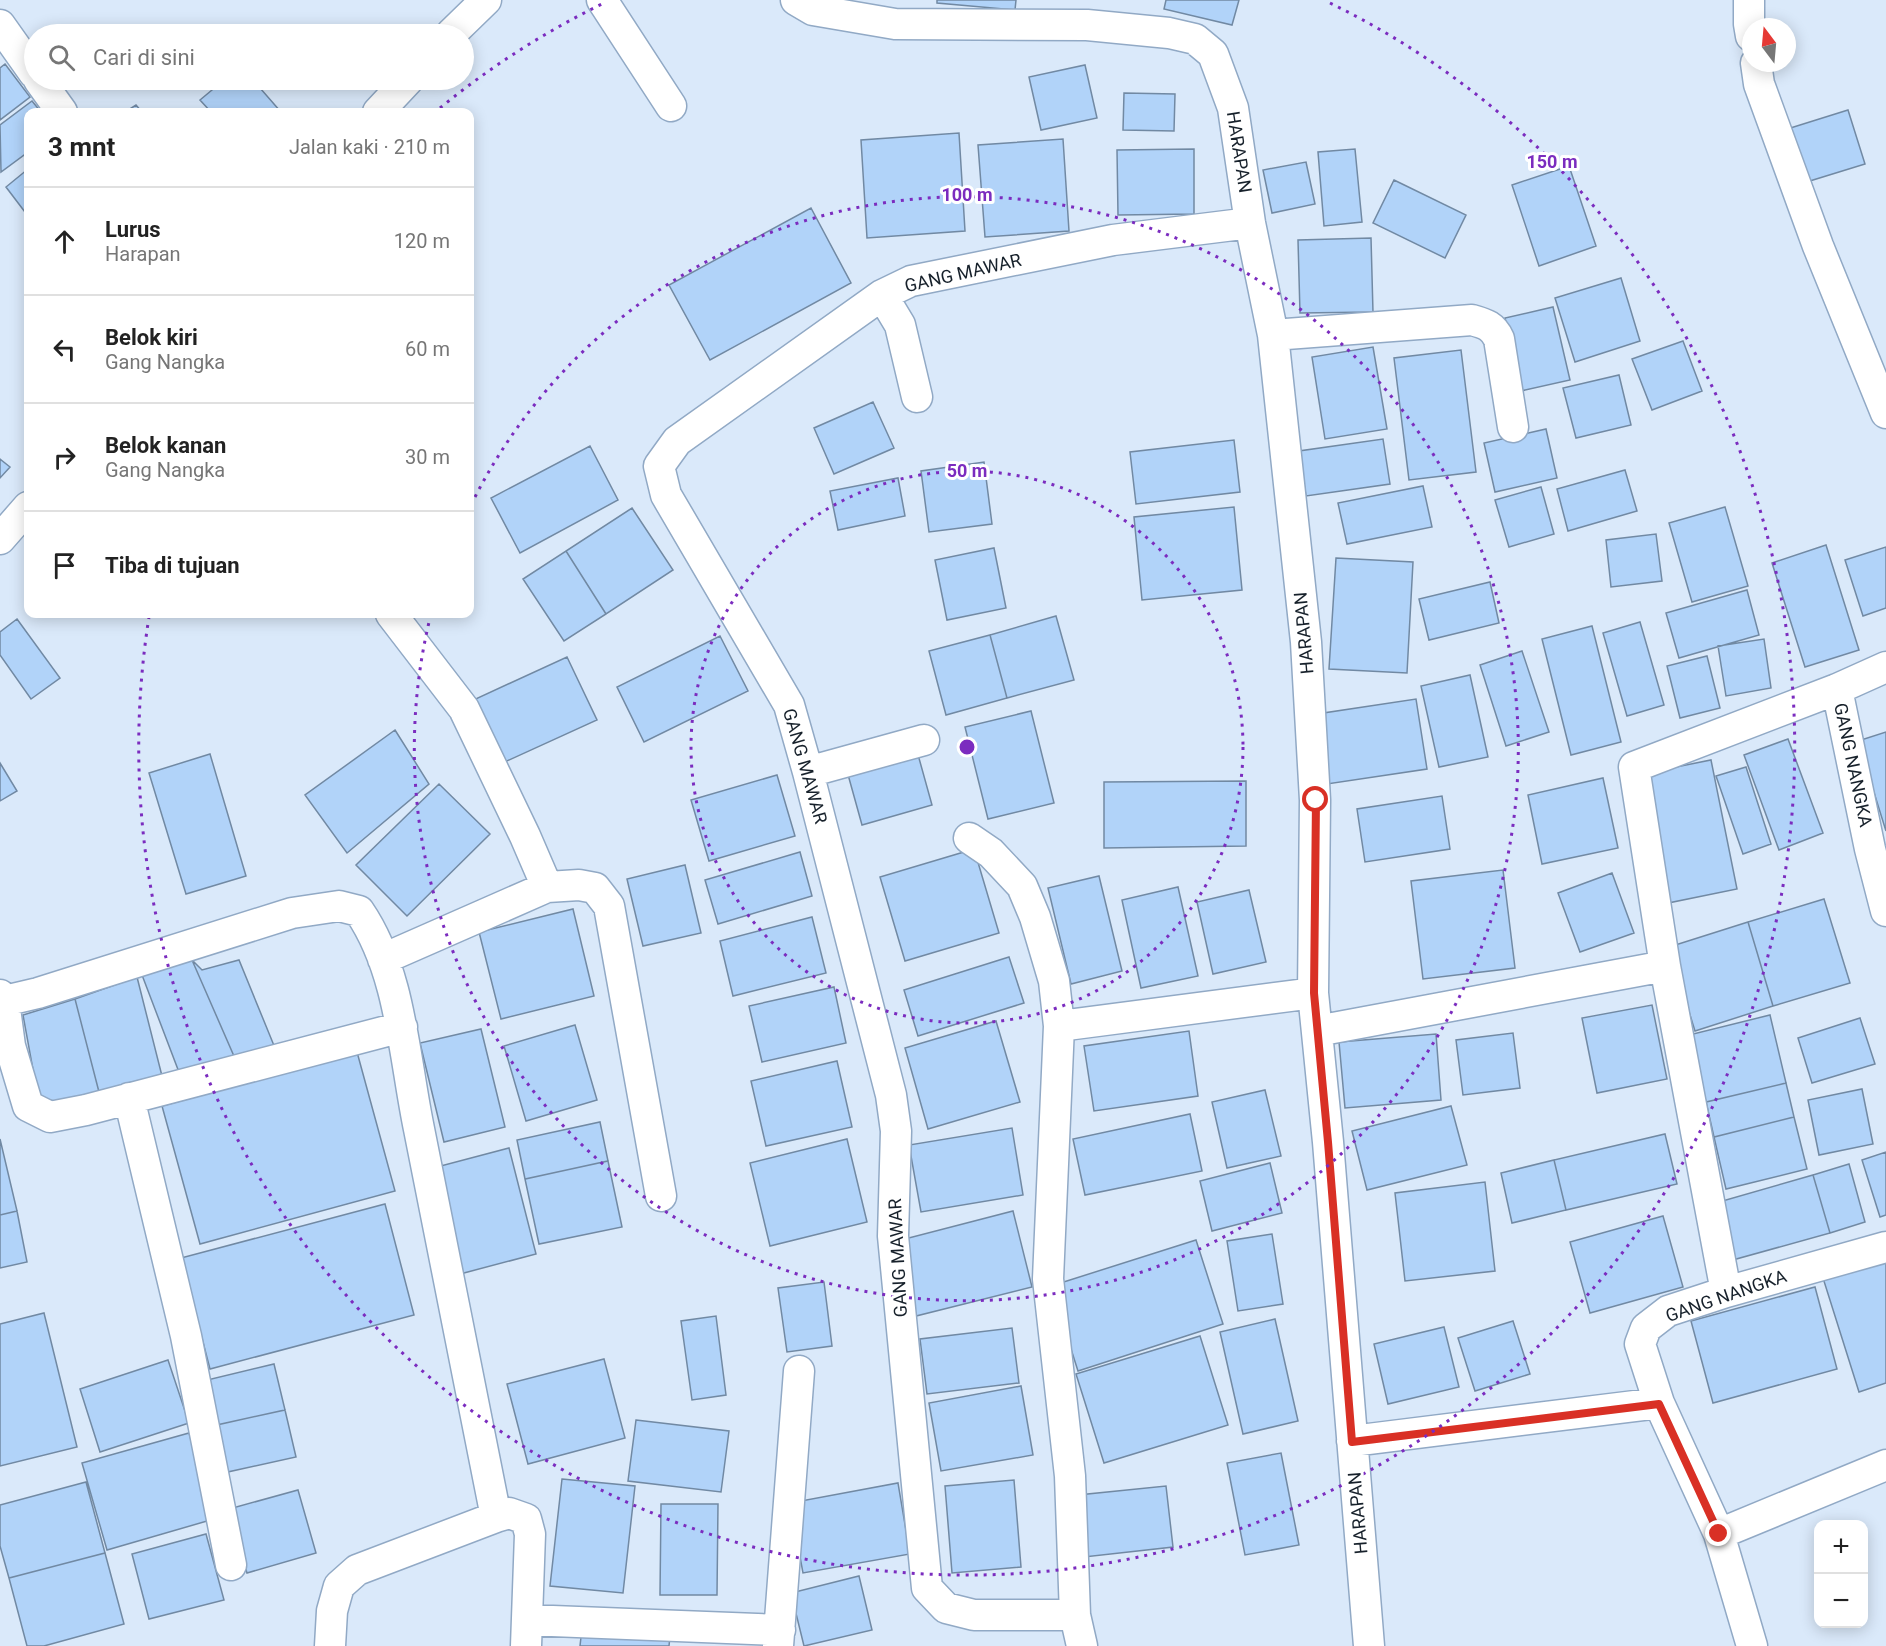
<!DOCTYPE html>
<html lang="id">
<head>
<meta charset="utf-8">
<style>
  body { margin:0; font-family:Roboto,sans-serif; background:#f2f2f2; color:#222 }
  .controls { position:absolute; right:18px; bottom:18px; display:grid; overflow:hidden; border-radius:12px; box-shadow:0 3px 15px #0003 }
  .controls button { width:54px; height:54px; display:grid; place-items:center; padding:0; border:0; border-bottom:2px solid #e0e0e0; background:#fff; color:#222; font:30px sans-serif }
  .compass { position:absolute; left:1742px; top:18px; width:54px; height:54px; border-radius:50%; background:#fff; box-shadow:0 3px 15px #0003; rotate:344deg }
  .stop { position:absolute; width:18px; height:18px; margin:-14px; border:4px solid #d93025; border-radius:50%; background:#fff }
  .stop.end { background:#d93025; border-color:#fff; box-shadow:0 2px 6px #0008 }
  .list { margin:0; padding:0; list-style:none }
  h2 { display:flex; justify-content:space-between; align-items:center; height:78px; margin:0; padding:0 24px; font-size:26px }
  h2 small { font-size:20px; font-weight:400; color:#767676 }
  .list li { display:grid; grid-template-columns:39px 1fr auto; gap:18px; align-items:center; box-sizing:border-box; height:108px; padding:0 24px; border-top:2px solid #e0e0e0 }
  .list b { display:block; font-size:22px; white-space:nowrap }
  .list p { margin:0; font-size:20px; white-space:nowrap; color:#767676 }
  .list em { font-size:20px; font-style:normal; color:#767676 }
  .icon { flex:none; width:33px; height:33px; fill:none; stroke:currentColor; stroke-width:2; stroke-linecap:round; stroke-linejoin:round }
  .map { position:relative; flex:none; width:1886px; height:1646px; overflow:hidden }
  .search { position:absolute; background:#fff; box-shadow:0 3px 15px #0003; left:24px; top:24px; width:450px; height:66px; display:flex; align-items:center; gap:15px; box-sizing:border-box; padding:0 21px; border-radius:33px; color:#767676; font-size:22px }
  .panel { position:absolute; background:#fff; box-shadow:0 3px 15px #0003; left:24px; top:108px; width:450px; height:510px; border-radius:12px }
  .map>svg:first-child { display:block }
  .building { fill:#b1d3f9; stroke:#7189a3; stroke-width:1.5 }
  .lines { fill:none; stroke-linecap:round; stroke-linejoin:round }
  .minor-casing { stroke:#91a9c5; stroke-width:33 }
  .minor { stroke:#fff; stroke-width:30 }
  .route { stroke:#d93025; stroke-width:8 }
  .ring { fill:none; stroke:#7b2cbf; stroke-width:3; stroke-dasharray:3 6 }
  .labels { text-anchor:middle; stroke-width:6; stroke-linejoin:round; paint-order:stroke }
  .street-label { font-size:18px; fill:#17212b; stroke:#fff }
  .centre { fill:#7b2cbf; stroke:#fff; stroke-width:3 }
  .ring-label { font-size:18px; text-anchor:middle; font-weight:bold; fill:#7b2cbf; stroke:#fff; stroke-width:6; stroke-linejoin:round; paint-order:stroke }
</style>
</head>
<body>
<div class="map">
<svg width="1886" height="1646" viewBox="0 0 1886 1646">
  <rect width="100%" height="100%" fill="#dae9fa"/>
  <!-- building -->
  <path class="building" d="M937 0H1016L1015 10 937 3Z
    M1166 0H1239L1232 25 1164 9Z
    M5 64 30 97 0 120V68Z
    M1085 65 1097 118 1041 130 1029 77Z
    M224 80H253L281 112H211L200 100Z
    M1124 93 1175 94 1174 131 1123 130Z
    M32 101 41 112H28V152L1 172 0 125Z
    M136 105 142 112H125Z
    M1848 110 1865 164 1800 184 1784 130Z
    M959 133 965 231 867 238 861 140Z
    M1063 139 1069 231 985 237 978 145Z
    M1194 149V214L1118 215 1117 150Z
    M1355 149 1362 222 1324 226 1318 152Z
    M1306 162 1315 204 1272 213 1263 170Z
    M1569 166 1596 246 1539 266 1512 185Z
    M28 169V216L6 187Z
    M1394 180 1466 215 1445 258 1373 223Z
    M811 208 851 283 710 360 669 285Z
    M1371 238 1373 312 1300 313 1298 240Z
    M1621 278 1640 341 1575 362 1555 298Z
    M1553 307 1570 380 1521 391 1505 318Z
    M1683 341 1702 391 1652 410 1632 359Z
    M1373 347 1387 429 1325 439 1312 357Z
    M1461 350 1476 472 1409 480 1394 358Z
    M1619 375 1631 425 1576 438 1563 388Z
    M873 402 894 448 834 474 814 428Z
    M1546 429 1557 478 1495 492 1484 443Z
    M1383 439 1390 484 1306 496 1299 451Z
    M1234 440 1240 492 1136 504 1130 452Z
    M590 446 618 500 520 553 491 498Z
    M0 459 10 467 0 478Z
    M984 462 992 524 929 532 921 471Z
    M1625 470 1637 511 1568 531 1557 489Z
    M898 478 905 516 838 530 830 491Z
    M1423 486 1432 527 1347 544 1338 503Z
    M1541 487 1554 534 1509 547 1495 500Z
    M1234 507 1242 590 1142 600 1134 517Z
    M1725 507 1748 586 1692 602 1669 523Z
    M632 508 673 570 606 614 566 551Z
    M1656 534 1662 581 1611 587 1606 540Z
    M1826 545 1859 650 1805 667 1772 563Z
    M1886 547V608L1863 616 1845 560Z
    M994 548 1006 608 947 620 935 560Z
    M566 551 606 614 564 641 523 579Z
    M1336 558 1413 562 1407 673 1329 669Z
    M1490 582 1499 623 1429 640 1419 599Z
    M1747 590 1759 635 1679 658 1666 613Z
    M1056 616 1074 680 1007 698 990 635Z
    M17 619 60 678 31 699 0 655V632Z
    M1640 622 1664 705 1627 716 1603 633Z
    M1592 626 1621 742 1571 755 1542 639Z
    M990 635 1007 698 946 715 929 651Z
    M720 636 748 691 644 742 617 687Z
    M1764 639 1771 688 1726 696 1718 646Z
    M1522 651 1549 732 1506 746 1480 665Z
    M1707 656 1720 708 1680 718 1667 666Z
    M567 657 597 720 498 765 469 702Z
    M1470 675 1488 757 1439 767 1421 686Z
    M1416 699 1427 769 1327 784 1317 714Z
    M1031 711 1054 803 988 819 965 727Z
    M395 730 429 784 347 853 305 795Z
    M1886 732V831L1858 741Z
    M1788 739 1823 833 1779 850 1744 755Z
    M917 751 932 805 862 825 847 771Z
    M210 754 246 876 186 894 149 773Z
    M1711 760 1737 889 1668 903 1641 774Z
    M0 763 17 791 0 801Z
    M1746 767 1771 844 1743 854 1716 776Z
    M777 775 795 836 709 861 691 800Z
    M1603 778 1618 848 1542 864 1528 795Z
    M1246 781V846L1104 848V782Z
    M439 784 490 834 407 916 356 865Z
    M1442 796 1450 849 1365 862 1357 809Z
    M974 849 999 933 905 961 880 877Z
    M800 852 812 896 718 924 705 880Z
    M685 865 701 933 643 946 627 879Z
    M1503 870 1515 968 1423 979 1411 881Z
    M1612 873 1634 933 1580 952 1558 893Z
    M1099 876 1122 971 1071 984 1048 888Z
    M1178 887 1198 976 1141 988 1122 900Z
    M1249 890 1266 962 1213 974 1197 902Z
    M1824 899 1850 983 1773 1006 1748 922Z
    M573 909 594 996 501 1019 479 932Z
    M812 917 826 973 733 996 720 941Z
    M1748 922 1773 1006 1695 1031 1669 947Z
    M1009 957 1024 1003 918 1036 904 990Z
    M192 960 202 970 239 960 275 1048 237 1063Z
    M192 960 237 1063 182 1080 142 975Z
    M137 977 162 1076 99 1092 75 999Z
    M834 987 846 1043 762 1062 749 1006Z
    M75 999 99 1092 40 1108 23 1015Z
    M1652 1005 1667 1079 1597 1093 1582 1018Z
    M1770 1015 1786 1083 1706 1102 1689 1035Z
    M1860 1018 1875 1064 1812 1083 1798 1038Z
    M996 1021 1020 1102 928 1129 905 1048Z
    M575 1025 597 1100 526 1121 504 1046Z
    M481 1029 505 1127 444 1142 420 1043Z
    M1189 1031 1198 1096 1094 1111 1084 1046Z
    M1513 1033 1520 1088 1463 1095 1456 1040Z
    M1436 1034 1441 1100 1345 1108 1339 1042Z
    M357 1052 395 1191 200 1244 162 1106Z
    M837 1061 852 1127 766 1146 751 1081Z
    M1786 1083 1794 1117 1714 1137 1706 1102Z
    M1862 1089 1873 1144 1819 1155 1808 1100Z
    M1265 1090 1281 1156 1227 1168 1212 1102Z
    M1451 1106 1467 1165 1367 1190 1352 1131Z
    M1190 1114 1202 1171 1085 1195 1073 1139Z
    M1794 1117 1807 1169 1726 1189 1714 1137Z
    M600 1122 608 1161 525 1179 517 1140Z
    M1012 1128 1023 1195 921 1212 909 1145Z
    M1665 1134 1677 1184 1566 1210 1554 1160Z
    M0 1139 17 1211 0 1215Z
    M847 1139 867 1222 770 1246 750 1163Z
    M509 1148 536 1254 460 1274 433 1168Z
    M1886 1152V1215L1880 1217 1862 1160Z
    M1554 1160 1566 1210 1512 1223 1501 1173Z
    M608 1161 622 1227 539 1244 525 1179Z
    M1270 1163 1282 1213 1212 1231 1200 1181Z
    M1849 1164 1865 1222 1830 1233 1813 1175Z
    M1813 1175 1830 1233 1729 1261 1712 1204Z
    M1485 1182 1495 1271 1405 1281 1395 1193Z
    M385 1204 414 1315 210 1369 181 1258Z
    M17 1211 27 1262 0 1268V1215Z
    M1013 1211 1032 1287 916 1316 897 1241Z
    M1663 1216 1683 1287 1590 1313 1570 1242Z
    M1272 1234 1283 1304 1238 1311 1227 1241Z
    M1196 1240 1223 1324 1078 1371 1051 1286Z
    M1886 1258V1383L1859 1392 1823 1278Z
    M824 1282 832 1346 787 1352 778 1288Z
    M1815 1287 1837 1369 1713 1403 1691 1321Z
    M44 1313 77 1447 0 1466V1324Z
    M716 1316 726 1395 692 1400 681 1321Z
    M1275 1319 1298 1421 1243 1434 1220 1332Z
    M1513 1321 1530 1374 1475 1391 1458 1338Z
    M1444 1327 1459 1387 1388 1404 1374 1344Z
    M1012 1328 1019 1383 927 1394 920 1339Z
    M1200 1336 1228 1425 1104 1463 1076 1374Z
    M604 1359 625 1438 528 1464 507 1384Z
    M168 1360 189 1423 100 1452 80 1389Z
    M274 1364 285 1410 212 1426 203 1381Z
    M1021 1386 1033 1455 941 1471 929 1403Z
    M285 1410 296 1457 223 1473 212 1426Z
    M636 1420 729 1431 721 1492 628 1481Z
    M189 1433 214 1519 107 1550 82 1463Z
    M1281 1453 1299 1545 1245 1555 1227 1463Z
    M562 1479 635 1486 623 1593 550 1586Z
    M1014 1480 1021 1567 952 1573 945 1486Z
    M86 1482 105 1553 9 1578 0 1546V1505Z
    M898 1483 910 1554 803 1573 790 1503Z
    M1166 1486 1173 1547 1084 1557 1078 1495Z
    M298 1490 316 1553 247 1573 229 1509Z
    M661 1504H718L717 1595H660Z
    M206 1534 224 1600 149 1619 132 1554Z
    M105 1553 124 1624 44 1646H27L9 1578Z
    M859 1576 872 1630 804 1646 791 1593Z
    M582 1628 670 1636 669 1646H580Z"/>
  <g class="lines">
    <defs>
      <path id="minor" d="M602 0 671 106
        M796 0 813 10 895 24 1087 25 1169 33 1195 39 1213 54 1233 108 1250 223 1273 335 1306 642 1315 800 1313 993 1328 1142 1369 1646
        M1749 0V24L1751 36
        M0 25 34 73
        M451 34 486 0
        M1756 63 1759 84 1818 246 1886 413
        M39 80 62 112
        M378 112 408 80
        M882 295 900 325 917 397
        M1273 335 1472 320C1486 324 1493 326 1499 339L1513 427
        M0 539 28 507
        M1837 689 1870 849 1886 911
        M808 772 924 740
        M969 838 991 853 1022 886 1035 917 1054 981 1059 1026
        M547 887 579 885 595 888 609 906 661 1196
        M383 959 547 887 525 836 464 709 391 614
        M0 995 4 1001 10 1046 28 1106 50 1117 86 1110 402 1027
        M4 1001 38 993 292 913 339 906 359 911C401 972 404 1057 419 1129 445 1258 470 1388 496 1517L357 1570 339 1586 332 1611 330 1646
        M1317 1031 1665 966
        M129 1098 186 1336 231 1565
        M1726 1292 1665 966 1634 767 1837 689 1886 667
        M1352 1441 1659 1403
        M496 1517 509 1513 526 1519 530 1534 526 1646
        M1719 1534 1886 1465
        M1075 1615H974L946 1608 927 1588 893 1236 896 1131 891 1095 808 772 789 705 666 495 659 466 677 441 882 295 911 281 1113 240 1250 223
        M527 1620 780 1630
        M778 1646 799 1371
        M1082 1646 1075 1615 1070 1476 1048 1279 1059 1026 1313 993
        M1752 1646 1719 1534 1659 1403 1640 1344 1646 1328 1668 1311 1726 1292 1886 1247"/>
    </defs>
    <!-- minor casing -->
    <use href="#minor" class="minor-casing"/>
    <!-- minor -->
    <use href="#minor" class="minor"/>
  </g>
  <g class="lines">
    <!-- route -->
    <path class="route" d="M1316 800 1314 993 1328 1142 1352 1442 1659 1404 1719 1534"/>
  </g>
  <!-- distance rings -->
  <g class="ring">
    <circle cx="967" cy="747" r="276"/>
    <path d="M471 505A552 552 0 1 1 430 618"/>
    <path d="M440 108A828 828 0 0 1 604 3M1330 3A828 828 0 1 1 149 617"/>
  </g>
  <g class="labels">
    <!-- street labels -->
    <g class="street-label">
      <text transform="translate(1239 152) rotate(81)" y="6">HARAPAN</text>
      <text transform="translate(963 273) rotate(-13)" y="6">GANG MAWAR</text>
      <text transform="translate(1304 633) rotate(-95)" y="6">HARAPAN</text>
      <text transform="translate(1853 765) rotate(78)" y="6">GANG NANGKA</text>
      <text transform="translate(805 766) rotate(74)" y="6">GANG MAWAR</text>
      <text transform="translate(898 1258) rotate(-93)" y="6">GANG MAWAR</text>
      <text transform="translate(1726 1296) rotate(-19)" y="6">GANG NANGKA</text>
      <text transform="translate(1358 1513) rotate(-95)" y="6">HARAPAN</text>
    </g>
  </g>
  <circle cx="967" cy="747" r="9" class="centre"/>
  <g class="ring-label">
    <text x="1552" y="168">150 m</text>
    <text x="967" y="201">100 m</text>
    <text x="967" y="477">50 m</text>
  </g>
</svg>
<div class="controls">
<button>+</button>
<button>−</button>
</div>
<svg class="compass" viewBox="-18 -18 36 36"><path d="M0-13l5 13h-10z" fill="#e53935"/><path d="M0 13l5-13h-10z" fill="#767676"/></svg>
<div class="stop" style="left:1316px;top:800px"></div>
<div class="stop end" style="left:1719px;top:1534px"></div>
<div class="search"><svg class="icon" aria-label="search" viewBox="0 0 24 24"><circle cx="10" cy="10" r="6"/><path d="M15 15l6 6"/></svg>Cari di sini</div>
<section class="panel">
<h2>3 mnt<small>Jalan kaki · 210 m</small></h2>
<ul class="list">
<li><svg class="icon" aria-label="ahead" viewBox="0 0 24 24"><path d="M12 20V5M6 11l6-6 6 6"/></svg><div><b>Lurus</b><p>Harapan</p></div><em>120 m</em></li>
<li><svg class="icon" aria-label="left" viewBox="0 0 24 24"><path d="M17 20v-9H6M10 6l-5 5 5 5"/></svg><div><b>Belok kiri</b><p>Gang Nangka</p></div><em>60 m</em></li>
<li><svg class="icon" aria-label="right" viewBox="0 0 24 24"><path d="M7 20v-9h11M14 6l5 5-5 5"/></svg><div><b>Belok kanan</b><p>Gang Nangka</p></div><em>30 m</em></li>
<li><svg class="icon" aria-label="arrive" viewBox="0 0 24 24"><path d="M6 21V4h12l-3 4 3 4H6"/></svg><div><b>Tiba di tujuan</b></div></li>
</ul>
</section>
</div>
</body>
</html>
